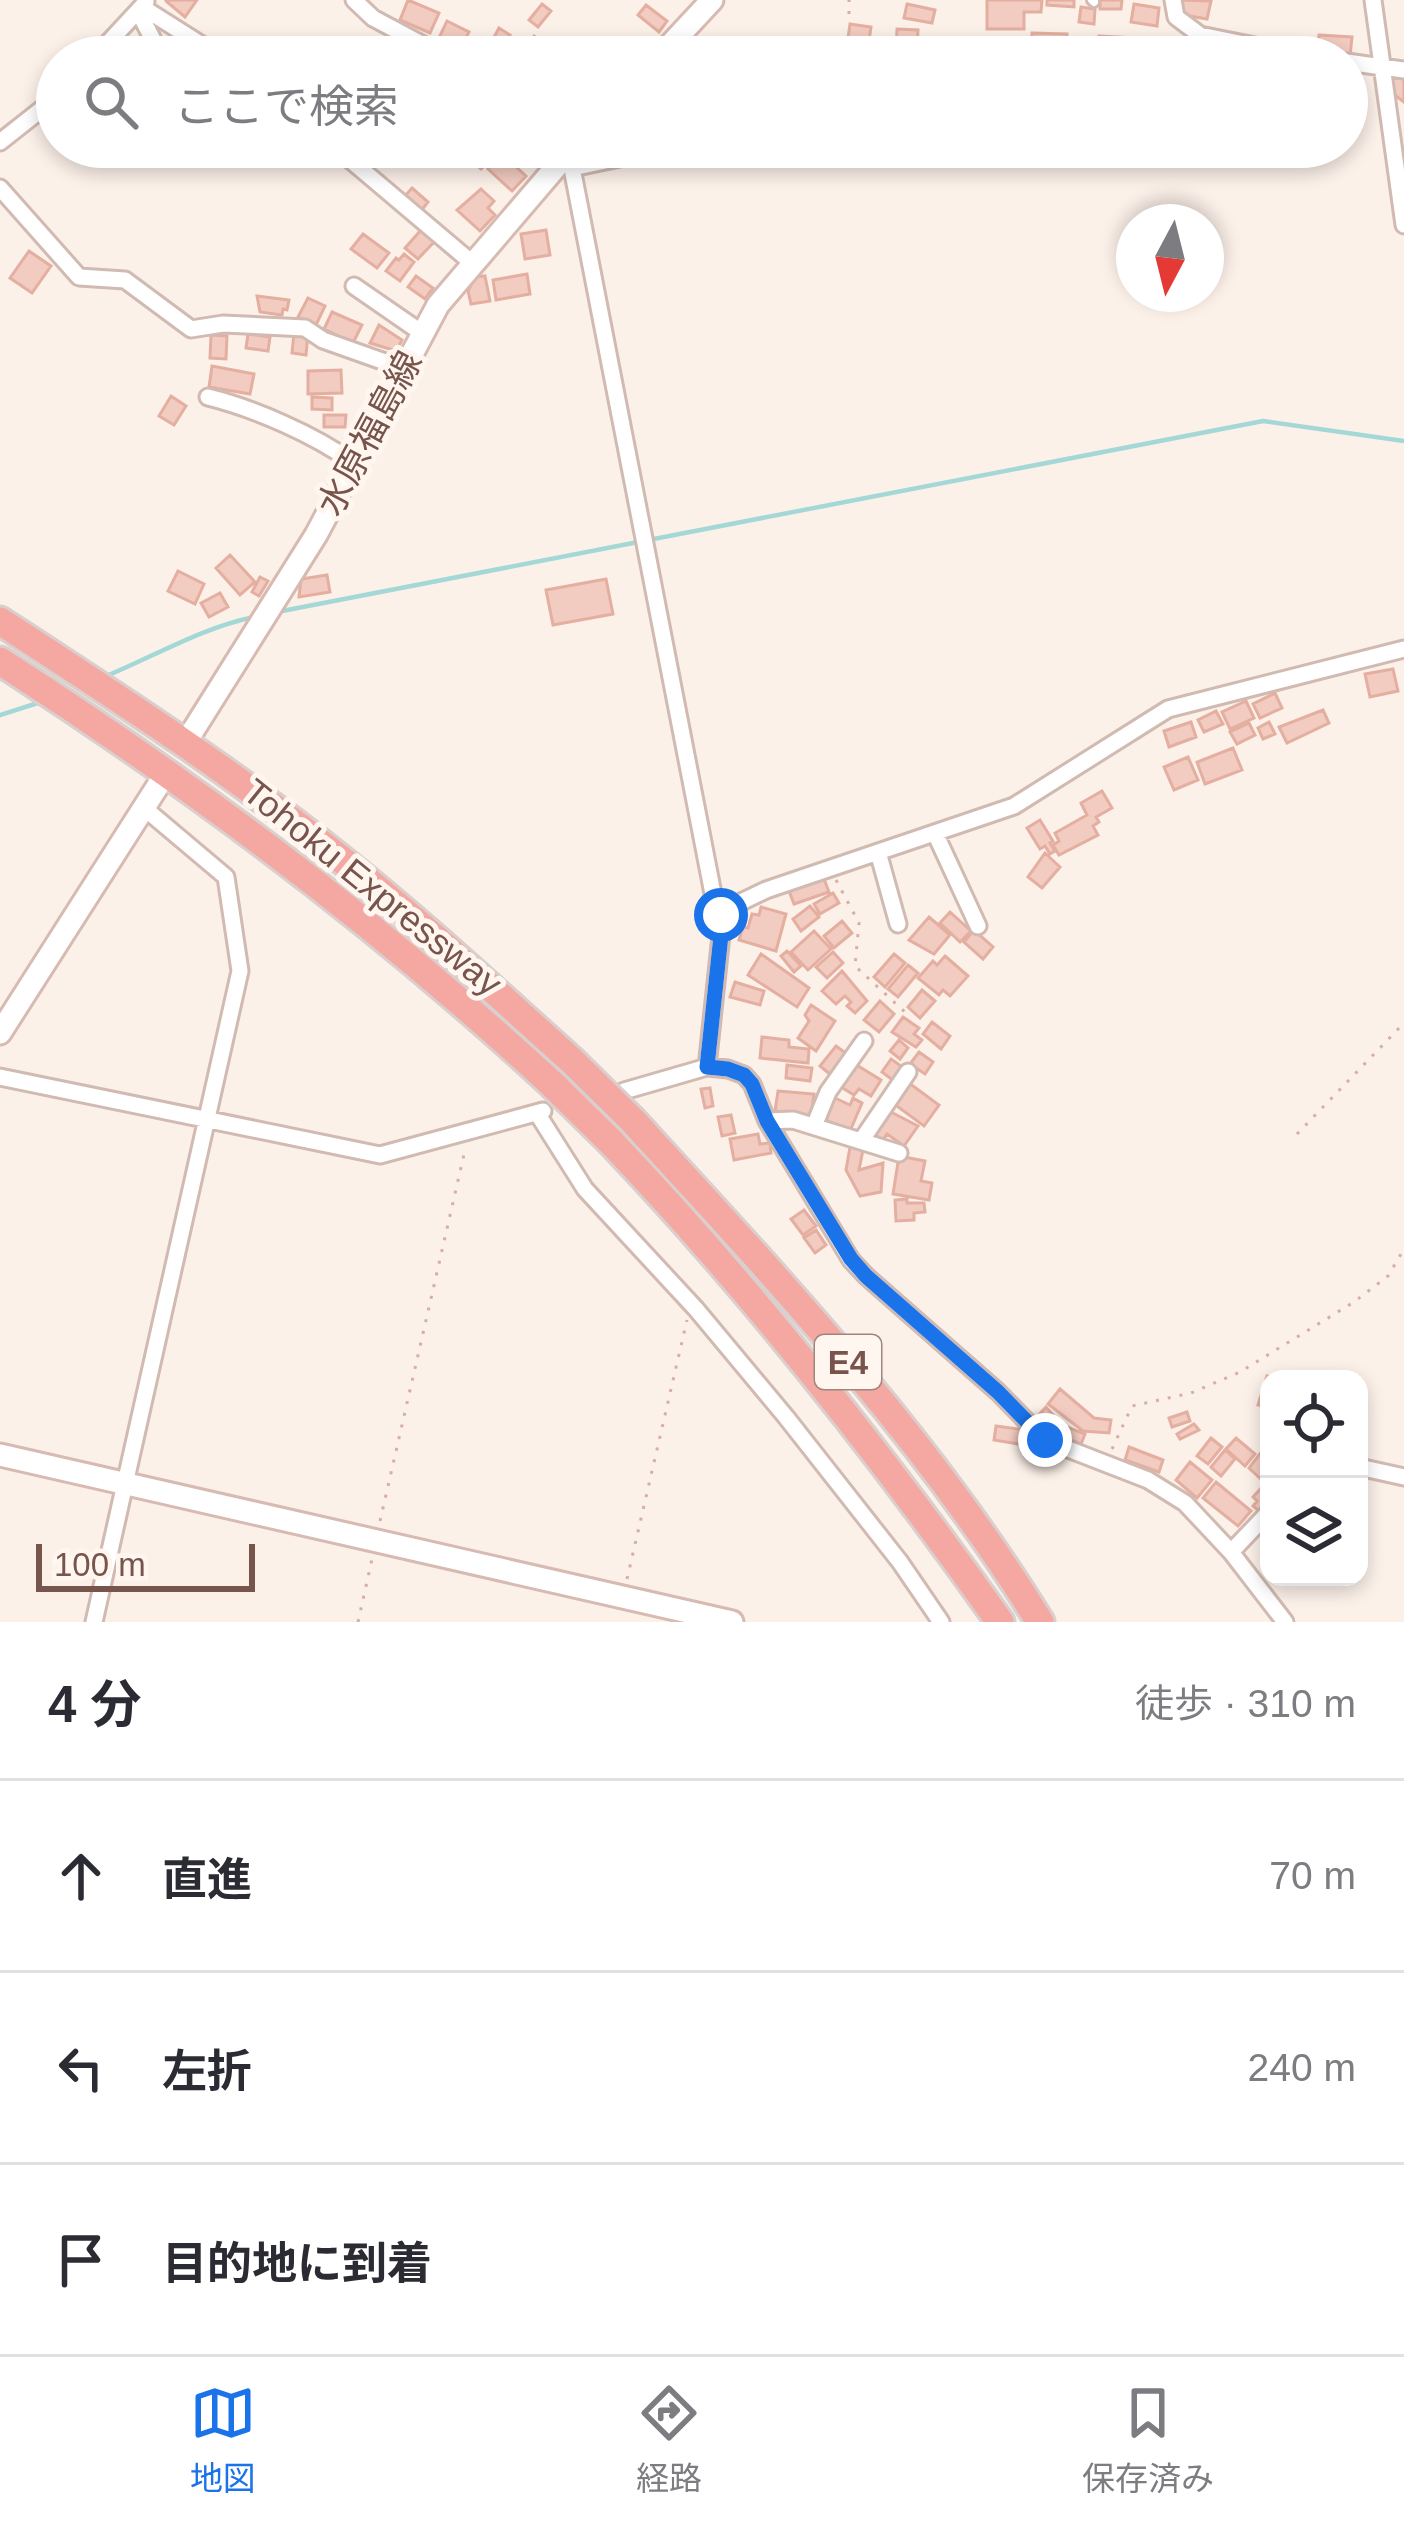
<!DOCTYPE html>
<html lang="ja">
<head>
<meta charset="utf-8">
<style>
  body { margin:0; font-family:Helvetica,"Noto Sans JP",sans-serif; background:#f2f2f3; color:#2b2b33 }
  .controls { position:absolute; right:36px; bottom:36px; display:grid; overflow:hidden; border-radius:24px; box-shadow:0 6px 18px #0003 }
  .controls button { width:108px; height:108px; display:grid; place-items:center; padding:0; border:0; border-bottom:3px solid #e1e1e2; background:#fff; color:#2b2b33; font:60px sans-serif }
  .compass { position:absolute; left:1116px; top:204px; width:108px; height:108px; border-radius:50%; background:#fff; box-shadow:0 6px 18px #0003; rotate:187deg }
  .scale { position:absolute; left:36px; bottom:30px; width:219px; box-sizing:border-box; padding-left:12px; border:6px solid #77544c; border-top:0; font-size:33px; line-height:42px; white-space:nowrap; color:#77544c; -webkit-text-stroke:9px #fff6f0; paint-order:stroke }
  .stop { position:absolute; width:36px; height:36px; margin:-27px; border:9px solid #1a73e8; border-radius:50%; background:#fff }
  .stop.end { background:#1a73e8; border-color:#fff; box-shadow:0 3px 12px #0008 }
  .list { margin:0; padding:0; list-style:none }
  h2 { display:flex; justify-content:space-between; align-items:center; height:156px; margin:0; padding:0 48px; font-size:51px }
  h2 small { font-size:39px; font-weight:400; color:#7c7c81 }
  .list li { display:grid; grid-template-columns:78px 1fr auto; gap:36px; align-items:center; box-sizing:border-box; height:192px; padding:0 48px; border-top:3px solid #e1e1e2 }
  .list b { display:block; font-size:45px; white-space:nowrap }
  .list em { font-size:39px; font-style:normal; color:#7c7c81 }
  .icon { flex:none; width:66px; height:66px; fill:none; stroke:currentColor; stroke-width:2; stroke-linecap:round; stroke-linejoin:round }
  .map { position:relative; flex:none; width:1404px; height:1622px; overflow:hidden }
  .search { position:absolute; background:#fff; box-shadow:0 6px 18px #0003; left:36px; right:36px; top:36px; height:132px; display:flex; align-items:center; gap:30px; box-sizing:border-box; padding:0 42px; border-radius:66px; color:#7c7c81; font-size:45px }
  .sheet { height:732px; background:#fff }
  nav { display:flex; justify-content:space-around; align-items:center; box-sizing:border-box; height:168px; border-top:3px solid #e1e1e2; background:#fff; font-size:33px; color:#7c7c81 }
  nav a { display:grid; justify-items:center; gap:6px }
  nav .on { color:#1a73e8 }
  .map>svg:first-child { display:block }
  .lines { fill:none; stroke-linecap:round; stroke-linejoin:round }
  .stream { stroke:#a4d8d7; stroke-width:4.5 }
  .building { fill:#f2cbc1; stroke:#e4afa1; stroke-width:3 }
  .lane-casing { stroke:#d1bab1; stroke-width:14 }
  .street-casing { stroke:#d1bab1; stroke-width:21 }
  .secondary-casing { stroke:#d7bab1; stroke-width:27 }
  .highway-casing { stroke:#d9cfcd; stroke-width:33 }
  .path { stroke:#d7aea4; stroke-width:3; stroke-dasharray:3 9; stroke-linecap:butt }
  .lane { stroke:#fff; stroke-width:8 }
  .street { stroke:#fff; stroke-width:15 }
  .secondary { stroke:#fff; stroke-width:21 }
  .highway { stroke:#f5a8a1; stroke-width:27 }
  .highway-bridge-casing { stroke:#d9cfcd; stroke-width:33; stroke-linecap:butt }
  .highway-bridge { stroke:#f5a8a1; stroke-width:27 }
  .route { stroke:#1a73e8; stroke-width:15 }
  .labels { text-anchor:middle; stroke-width:10; stroke-linejoin:round; paint-order:stroke }
  .shield { fill:#fff6f0; stroke:#a0857d; stroke-width:3 }
  .shield-label { font-size:33px; font-weight:bold; fill:#77544c }
  .street-label { font-size:36px; fill:#77544c; stroke:#fff6f0 }
</style>
</head>
<body>
<div class="map">
<svg width="1404" height="1622" viewBox="0 0 1404 1622">
  <rect width="100%" height="100%" fill="#fcf1e9"/>
  <g class="lines">
    <!-- stream -->
    <path class="stream" d="M277 612 1263 421 1404 441
      M104 677C155 656 201 628 254 617
      M0 715 44 701"/>
  </g>
  <!-- building -->
  <path class="building" d="M197 0 185 17 166 1V0Z
    M408 0 439 13 430 33 400 20Z
    M987 0H1042L1041 12H1024V29H987Z
    M1047 0H1074V7L1047 5Z
    M1100 0H1122L1121 9H1100Z
    M1180 0 1211 1 1207 19 1178 14Z
    M542 4 551 11 538 27 529 20Z
    M907 4 935 10 932 23 904 18Z
    M1134 4 1159 8 1157 26 1131 22Z
    M646 5 667 21 659 32 638 15Z
    M1081 7 1095 9 1094 24 1079 22Z
    M447 21 469 32 458 54 436 44Z
    M850 24 871 27 869 41 848 38Z
    M499 28 510 35 504 46 493 39Z
    M897 29 918 30 917 54 896 53Z
    M1032 33 1067 34 1066 57H1031Z
    M1319 35 1352 37 1350 56 1318 54Z
    M534 36 550 46 543 57 527 48Z
    M1099 36 1136 38 1135 57H1098Z
    M583 42 595 57H568L567 55Z
    M1391 76H1404V102L1392 93Z
    M299 147H316L303 162 293 154Z
    M467 147H487L482 152 490 160 481 169 462 152Z
    M502 154 526 176 512 191 488 169Z
    M412 188 428 202 421 211 404 197Z
    M481 189 494 201 488 208 495 215 480 231 457 210Z
    M421 230 434 242 418 259 405 248Z
    M546 230 550 255 525 259 521 234Z
    M363 234 389 253 377 268 351 249Z
    M29 251 51 266 32 293 10 278Z
    M404 254 414 262 400 281 386 271 396 258 399 260Z
    M527 274 530 294 496 300 493 280Z
    M416 276 433 288 425 299 408 287Z
    M485 276 490 301 471 304 468 291 475 277Z
    M257 296 289 300 287 310 283 309 282 315 260 312Z
    M308 298 325 306 316 325 298 317Z
    M332 312 362 325 353 343 324 329Z
    M379 325 402 340 396 351 370 343Z
    M294 333 308 334 306 355 292 353Z
    M248 334 270 337 268 351 246 348Z
    M211 335 227 336 226 359 210 358Z
    M212 366 254 374 250 394 209 387Z
    M341 370 342 393 308 394V371Z
    M171 396 186 406 174 425 159 416Z
    M312 397 332 398V410L312 409Z
    M324 415H346L345 427H324Z
    M230 555 255 582 240 595 216 568Z
    M178 571 204 584 195 604 168 591Z
    M327 575 330 592 299 597 301 579Z
    M260 577 268 581 259 596 252 592Z
    M606 579 613 614 553 625 546 590Z
    M220 593 228 607 209 617 201 603Z
    M1393 669 1398 691 1370 697 1365 674Z
    M1275 693 1282 708 1260 718 1253 704Z
    M1246 701 1254 718 1230 729 1222 712Z
    M1323 710 1329 723 1287 743 1279 727Z
    M1216 711 1223 724 1204 732 1198 720Z
    M1191 722 1196 737 1169 747 1164 731Z
    M1269 722 1275 734 1263 739 1258 728Z
    M1249 723 1255 735 1237 744 1230 732Z
    M1233 748 1242 770 1205 784 1197 762Z
    M1188 757 1198 780 1174 790 1164 767Z
    M1102 791 1112 808 1096 817 1099 822 1093 826 1098 835 1059 855 1053 845 1059 841 1055 833 1087 815 1081 803Z
    M1040 820 1053 841 1050 843 1055 851 1050 854 1045 846 1040 849 1027 828Z
    M1045 853 1060 867 1042 888 1028 877Z
    M824 879 829 892 794 904 789 891Z
    M833 893 839 903 820 914 814 904Z
    M810 906 819 917 801 931 793 919Z
    M761 907 786 914 776 951 739 940 743 927 748 928 752 914 759 915Z
    M950 912 971 931 960 942 940 923Z
    M929 917 950 935 934 954 909 940Z
    M842 921 852 933 834 948 824 936Z
    M974 930 993 947 983 959 964 942Z
    M814 931 831 949 808 970 791 952Z
    M787 951 801 966 794 972 781 956Z
    M833 952 843 963 827 978 816 967Z
    M761 954 809 988 797 1007 748 975Z
    M894 954 905 963 885 987 874 977Z
    M945 956 968 976 950 996 943 990 939 995 918 978 933 961 937 965Z
    M908 965 918 973 898 997 888 989Z
    M842 971 867 1001 855 1013 847 1006 851 1002 845 996 836 1004 822 991Z
    M735 982 764 991 760 1005 730 997Z
    M922 990 935 1001 920 1018 908 1007Z
    M880 1001 894 1014 879 1032 864 1020Z
    M811 1005 835 1021 816 1051 798 1038 809 1021 805 1015Z
    M903 1017 919 1028 914 1034 922 1040 916 1047 892 1032Z
    M932 1022 950 1036 941 1049 923 1034Z
    M762 1037 789 1040V1047L809 1049 808 1063 760 1058Z
    M899 1040 908 1048 900 1059 890 1051Z
    M836 1046 847 1054 831 1075 820 1066Z
    M919 1052 933 1062 925 1074 910 1064Z
    M891 1059 905 1069 895 1082 882 1072Z
    M855 1064 881 1080 871 1096 859 1089 854 1095 841 1087Z
    M787 1065 812 1068 810 1081 786 1078Z
    M909 1083 939 1105 924 1126 894 1104Z
    M710 1088 713 1106 705 1108 701 1089Z
    M778 1091 814 1094 811 1115 775 1111Z
    M835 1098 850 1105 853 1098 862 1103 850 1131 824 1119Z
    M887 1110 918 1126 904 1146 887 1134 883 1140 871 1132Z
    M731 1115 735 1133 722 1136 718 1117Z
    M758 1134 760 1144 770 1143 771 1153 734 1160 730 1139Z
    M850 1147 863 1150 859 1170 883 1163 881 1192 860 1196 846 1170Z
    M899 1156 925 1161 921 1181 932 1183 929 1200 893 1194Z
    M907 1199V1203H924L925 1212 914 1213V1220L896 1221 895 1200Z
    M804 1210 816 1226 803 1235 791 1219Z
    M816 1230 826 1245 815 1253 804 1238Z
    M1267 1376 1276 1379H1269V1408L1258 1405Z
    M1060 1389 1094 1418 1111 1420 1109 1433 1083 1431 1048 1404Z
    M1046 1407 1062 1425 1085 1434 1081 1444 1054 1434 1036 1418Z
    M1187 1412 1190 1421 1172 1427 1169 1418Z
    M1194 1424 1199 1430 1180 1439 1177 1434Z
    M996 1426 1026 1430 1025 1437 1032 1438 1030 1446 994 1440Z
    M1211 1438 1222 1447 1208 1464 1197 1456Z
    M1236 1438 1255 1454 1245 1466 1226 1449Z
    M1129 1447 1163 1460 1159 1472 1125 1460Z
    M1265 1447 1269 1451V1479L1263 1481 1249 1468Z
    M1225 1450 1235 1459 1221 1476 1211 1467Z
    M1190 1462 1212 1480 1197 1498 1176 1480Z
    M1216 1482 1251 1511 1238 1526 1203 1498Z
    M1264 1485 1269 1490V1503L1260 1512 1253 1506 1257 1501 1253 1497Z"/>
  <g class="lines">
    <defs>
      <path id="lane" d="M1092 0 1094 2"/>
      <path id="street" d="M354 0 373 18 446 57
        M1173 0 1176 17 1200 35 1309 57
        M1373 0 1404 225
        M142 7 221 57
        M138 11 162 57
        M95 57 146 2
        M487 57 496 54 516 57
        M1347 62 1404 70
        M0 142 57 97
        M335 147 471 262
        M566 154 572 168 715 904 721 915 727 917
        M572 168 672 147
        M0 188 79 277 125 280 191 329 223 324 305 328 323 340 402 368
        M354 286 422 333
        M208 397C253 408 315 435 352 462
        M935 833 978 926
        M878 852 898 924
        M707 1067 728 1069 744 1075 752 1084 767 1121 851 1260 866 1276 998 1392 1045 1440 1148 1480 1185 1503 1231 1552 1285 1622
        M0 1077 380 1155 543 1111
        M624 1091 707 1067 722 926 739 903 766 890 1014 806 1168 709 1404 649
        M537 1113 585 1189 696 1309 786 1417 900 1562 941 1622
        M767 1121 793 1120 899 1153
        M814 1126 828 1092 864 1041
        M861 1141 908 1072
        M1359 1467 1404 1477
        M1231 1552 1269 1512
        M94 1622 240 971 226 877 143 807"/>
      <path id="secondary" d="M659 57 712 0
        M189 737 316 535 438 305 573 147
        M0 1033 159 784
        M0 1455 732 1622"/>
      <path id="highway" d="M0 621C115 696 230 770 337 856 418 920 494 991 571 1060
        M0 661C196 787 381 926 552 1084
        M633 1121C778 1279 927 1439 1040 1622
        M611 1142C754 1292 880 1453 1000 1622"/>
    </defs>
    <!-- lane casing -->
    <use href="#lane" class="lane-casing"/>
    <!-- street casing -->
    <use href="#street" class="street-casing"/>
    <!-- secondary casing -->
    <use href="#secondary" class="secondary-casing"/>
    <!-- highway casing -->
    <use href="#highway" class="highway-casing"/>
    <!-- path -->
    <path class="path" d="M849 14V0
      M836 880 859 923 855 966 906 1013
      M1297 1134 1404 1023
      M1112 1449 1132 1406 1191 1393 1240 1372 1354 1302 1388 1276 1404 1249
      M380 1521 465 1150
      M627 1579 687 1320
      M358 1622 372 1559"/>
    <!-- lane -->
    <use href="#lane" class="lane"/>
    <!-- street -->
    <use href="#street" class="street"/>
    <!-- secondary -->
    <use href="#secondary" class="secondary"/>
    <!-- highway -->
    <use href="#highway" class="highway"/>
    <defs>
      <path id="highway-bridge" d="M571 1060 633 1121
        M552 1084 611 1142"/>
    </defs>
    <!-- highway-bridge casing -->
    <use href="#highway-bridge" class="highway-bridge-casing"/>
    <!-- highway-bridge -->
    <use href="#highway-bridge" class="highway-bridge"/>
  </g>
  <g class="lines">
    <!-- route -->
    <path class="route" d="M721 915 727 917 722 926 707 1067 728 1069 744 1075 752 1084 767 1121 851 1259 866 1276 998 1392 1045 1440"/>
  </g>
  <g class="labels">
    <!-- shield labels -->
    <rect class="shield" x="815" y="1335" width="66" height="54" rx="9"/>
    <g class="shield-label">
      <text x="848" y="1374">E4</text>
    </g>
    <!-- street labels -->
    <g class="street-label">
      <text transform="translate(369 433) rotate(-62)" y="13">水原福島線</text>
      <text transform="translate(373 887) rotate(39)" y="13">Tohoku Expressway</text>
    </g>
  </g>
</svg>
<div class="controls">
<button><svg class="icon" aria-label="locate" viewBox="0 0 24 24"><circle cx="12" cy="12" r="6"/><path d="M12 2v4M12 18v4M2 12h4M18 12h4"/></svg></button>
<button><svg class="icon" aria-label="layers" viewBox="0 0 24 24"><path d="M12 4l9 5-9 5-9-5zM3 14l9 5 9-5"/></svg></button>
</div>
<svg class="compass" viewBox="-18 -18 36 36"><path d="M0-13l5 13h-10z" fill="#e53935"/><path d="M0 13l5-13h-10z" fill="#7c7c81"/></svg>
<div class="scale">100 m</div>
<div class="stop" style="left:721px;top:915px"></div>
<div class="stop end" style="left:1045px;top:1440px"></div>
<div class="search"><svg class="icon" aria-label="search" viewBox="0 0 24 24"><circle cx="10" cy="10" r="6"/><path d="M15 15l6 6"/></svg>ここで検索</div>
</div>
<section class="sheet">
<h2>4 分<small>徒歩 · 310 m</small></h2>
<ul class="list">
<li><svg class="icon" aria-label="ahead" viewBox="0 0 24 24"><path d="M12 20V5M6 11l6-6 6 6"/></svg><div><b>直進</b></div><em>70 m</em></li>
<li><svg class="icon" aria-label="left" viewBox="0 0 24 24"><path d="M17 20v-9H6M10 6l-5 5 5 5"/></svg><div><b>左折</b></div><em>240 m</em></li>
<li><svg class="icon" aria-label="arrive" viewBox="0 0 24 24"><path d="M6 21V4h12l-3 4 3 4H6"/></svg><div><b>目的地に到着</b></div></li>
</ul>
</section>
<nav>
<a class="on"><svg class="icon" aria-label="map" viewBox="0 0 24 24"><path d="M3 6l6-2 6 2 6-2v14l-6 2-6-2-6 2zM9 4v14M15 6v14"/></svg>地図</a>
<a><svg class="icon" aria-label="directions" viewBox="0 0 24 24"><path d="M12 3l9 9-9 9-9-9zM9 14v-3h6M13 9l2 2-2 2"/></svg>経路</a>
<a><svg class="icon" aria-label="saved" viewBox="0 0 24 24"><path d="M7 4h10v16l-5-4-5 4z"/></svg>保存済み</a>
</nav>
</body>
</html>
